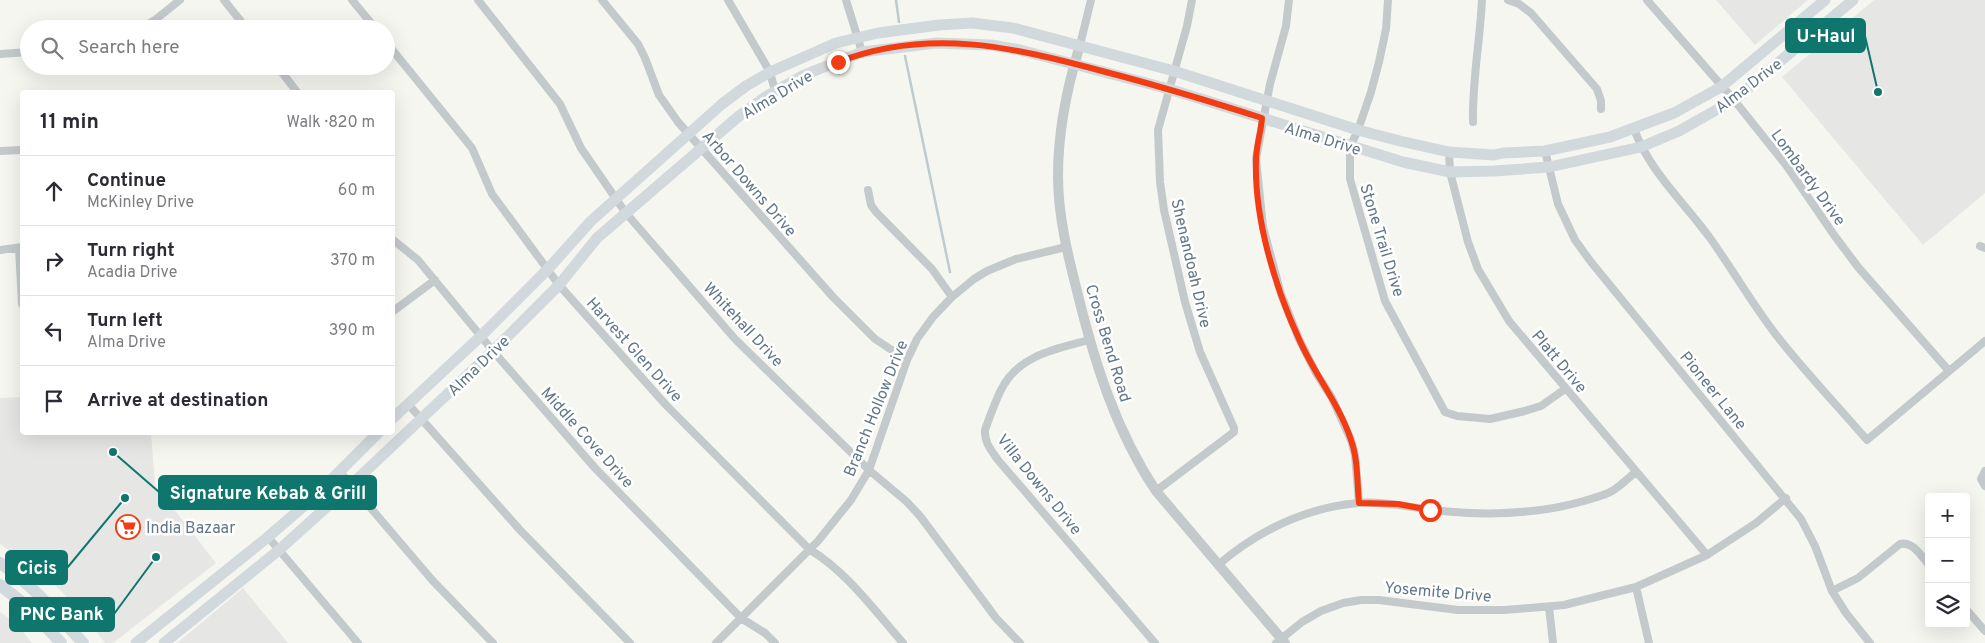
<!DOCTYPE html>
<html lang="en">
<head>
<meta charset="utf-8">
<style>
  body { margin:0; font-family:Overpass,sans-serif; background:#f7f7f7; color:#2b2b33 }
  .controls { position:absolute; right:15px; bottom:15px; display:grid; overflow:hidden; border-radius:5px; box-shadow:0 5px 20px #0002 }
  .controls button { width:45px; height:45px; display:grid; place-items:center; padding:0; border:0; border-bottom:1px solid #e1e1e2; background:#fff; color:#2b2b33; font:25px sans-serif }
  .stop { position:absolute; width:15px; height:15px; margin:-11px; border:4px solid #f43c13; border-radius:50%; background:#fff }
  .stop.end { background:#f43c13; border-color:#fff; box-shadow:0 1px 5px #0008 }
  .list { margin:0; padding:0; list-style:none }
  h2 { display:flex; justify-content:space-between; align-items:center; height:65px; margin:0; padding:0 20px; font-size:21px }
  h2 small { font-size:16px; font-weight:400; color:#7c7c81 }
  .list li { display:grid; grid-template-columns:32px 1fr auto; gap:15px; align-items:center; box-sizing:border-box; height:70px; padding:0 20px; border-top:1px solid #e1e1e2 }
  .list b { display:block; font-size:19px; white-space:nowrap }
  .list p { margin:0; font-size:16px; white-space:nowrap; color:#7c7c81 }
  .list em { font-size:16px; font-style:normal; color:#7c7c81 }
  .icon { flex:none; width:28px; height:28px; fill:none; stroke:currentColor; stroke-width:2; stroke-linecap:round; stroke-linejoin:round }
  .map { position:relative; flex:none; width:1985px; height:643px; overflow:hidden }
  .search { position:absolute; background:#fff; box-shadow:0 5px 20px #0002; left:20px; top:20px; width:375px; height:55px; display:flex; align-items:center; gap:12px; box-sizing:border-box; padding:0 18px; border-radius:28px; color:#7c7c81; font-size:19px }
  .panel { position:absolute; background:#fff; box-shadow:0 5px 20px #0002; left:20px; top:90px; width:375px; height:345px; border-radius:5px }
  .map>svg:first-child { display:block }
  .built { fill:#e6e7e5 }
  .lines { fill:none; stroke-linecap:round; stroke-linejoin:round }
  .stream { stroke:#bdcbcf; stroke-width:2.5 }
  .minor { stroke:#c4c9cc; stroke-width:8 }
  .tertiary { stroke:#c4c9cc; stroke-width:10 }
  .secondary { stroke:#d2d9dd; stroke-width:11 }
  .primary { stroke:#d2d9dd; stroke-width:12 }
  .route { stroke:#f43c13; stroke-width:6 }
  .labels { text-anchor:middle; stroke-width:5; stroke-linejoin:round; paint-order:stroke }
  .street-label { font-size:16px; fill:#617786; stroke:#fff }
  .poi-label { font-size:16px; fill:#617786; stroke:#fff; text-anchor:start }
  .leader { fill:none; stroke:#0f766e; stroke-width:2 }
  .callout-dot { fill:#0f766e; stroke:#fff; stroke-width:2 }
  .callout { fill:#0f766e; stroke:#0f766e; stroke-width:2 }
  .callout-label { font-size:18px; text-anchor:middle; font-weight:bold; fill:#fff }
</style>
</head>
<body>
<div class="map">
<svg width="1985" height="643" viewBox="0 0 1985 643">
  <rect width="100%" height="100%" fill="#f6f6f1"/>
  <!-- built -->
  <path class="built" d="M1716 0H1808L1755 45Z
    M1874 0H1985V193L1923 245 1782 77Z
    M22 397V432L151 433 155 485 216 563 113 643H105L79 610 43 572 0 544V398Z
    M243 588 288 643H177Z
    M0 612 16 623 32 643H0Z"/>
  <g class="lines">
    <!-- stream -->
    <path class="stream" d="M896 0 899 22
      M905 56 950 272"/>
    <!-- minor -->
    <path class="minor" d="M224 0 247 29
      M352 0 376 29
      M478 0 560 104 581 148 625 212 735 339 869 470 907 502 920 516 996 618 1020 643
      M602 0 638 44 645 58 659 95 678 122 833 297 875 339 907 360
      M728 0 770 72 775 91
      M846 0 862 52
      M1289 0 1286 26 1270 84 1256 159 1263 227 1281 294 1299 339 1316 373 1332 398 1351 440 1355 455 1359 503
      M1388 0 1386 29 1379 62 1371 92 1358 130 1350 147V179L1385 301 1445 412 1457 416 1490 419 1525 411 1541 406 1565 389
      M1508 0 1519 4 1531 13 1597 89 1601 101V109
      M1647 0 1734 100 1786 165 1834 235 1858 267 1949 371
      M139 29 155 20 180 0
      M386 42 472 148 492 194 559 285 666 405 809 549C847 572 874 610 903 643
      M1080 45 1091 0
      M0 54 29 52
      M277 66 297 92
      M1473 122C1472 81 1480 41 1482 0
      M1634 129C1650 172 1683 201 1710 238 1733 270 1752 304 1777 336 1805 372 1837 405 1867 440L1985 341
      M0 151 22 150
      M1545 151 1558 204 1575 240 1591 262 1801 519 1815 546 1832 591 1846 613 1870 643
      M1449 152 1450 172 1468 242 1478 269 1509 321 1707 555
      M868 190 871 205 876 212 932 269 952 297
      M392 239 418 260 493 351 595 468 741 618 765 633 775 643
      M1980 246 1985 248
      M19 248 22 304
      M0 250 22 247
      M392 312 435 280
      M1089 340C1056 349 1018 355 1001 390 995 402 990 416 985 430 984 442 991 450 998 460L1155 643
      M408 404 520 530 630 643
      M1985 471 1981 479 1985 486
      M340 472 433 581 493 643
      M1156 491 1234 432V428L1200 352 1185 302 1164 210 1160 182 1158 130 1187 26 1192 0
      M268 537 358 643
      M1218 565C1259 530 1304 508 1358 503 1383 501 1408 507 1433 510 1484 516 1534 515 1584 501 1593 498 1603 496 1612 491 1621 486 1628 478 1636 472
      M1636 587 1649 643
      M1832 591 1858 578 1900 544C1913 541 1921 556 1929 565
      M1549 607 1553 643
      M1966 609 1985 631
      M716 643 818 541 851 500 869 470 907 360 917 339 933 317 952 297 974 279 987 271 1016 259 1066 247
      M1276 643 1302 622 1321 611 1343 603 1361 600H1379L1458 610H1505L1564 605 1636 587 1707 555 1756 523 1786 498"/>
    <!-- tertiary -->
    <path class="tertiary" d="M1080 45C1067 87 1058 131 1058 176 1058 216 1068 256 1078 295 1095 364 1116 431 1156 491L1285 643"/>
    <!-- secondary -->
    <path class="secondary" d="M392 419 481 336 548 269 591 221 722 104 746 86 770 72 836 43 878 33 939 25 972 23 1013 28 1174 71 1358 130 1400 141 1449 152 1494 155 1503 153 1545 151 1610 137 1674 113 1721 87 1825 0
      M136 643 268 537 313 498 379 432
      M164 643 279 550 351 485 493 351 559 285 597 238 739 116 767 96 804 75 862 52 936 43 991 45 1020 50 1169 89 1403 162 1450 172 1494 171 1549 167 1641 147 1679 131 1734 100 1853 0"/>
    <!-- primary -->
    <path class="primary" d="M0 563C33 585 57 614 83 643
      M0 585 28 607 61 643"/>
  </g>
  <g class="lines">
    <!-- route -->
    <path class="route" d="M838 62C929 27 1012 47 1102 71 1156 85 1209 101 1262 118 1261 132 1256 146 1256 160 1254 218 1275 287 1299 339 1314 374 1339 403 1351 440 1358 459 1357 482 1359 503L1398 504 1430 510"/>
  </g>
  <!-- icons -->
  <defs>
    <symbol id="supermarket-ring" viewBox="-11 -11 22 22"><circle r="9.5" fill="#fff" stroke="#f43c13" stroke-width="1.5"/><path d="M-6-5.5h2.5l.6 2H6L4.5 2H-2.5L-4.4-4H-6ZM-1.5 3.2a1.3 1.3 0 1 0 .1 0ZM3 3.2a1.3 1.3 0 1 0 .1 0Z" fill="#f43c13"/></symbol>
  </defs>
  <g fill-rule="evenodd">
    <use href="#supermarket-ring" x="114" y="513" width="28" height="28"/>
  </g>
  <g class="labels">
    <!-- street labels -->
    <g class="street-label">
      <text transform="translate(1748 85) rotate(-37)" y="6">Alma Drive</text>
      <text transform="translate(777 94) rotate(-31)" y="6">Alma Drive</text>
      <text transform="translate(1323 138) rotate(17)" y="6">Alma Drive</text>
      <text transform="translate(1809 177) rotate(54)" y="6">Lombardy Drive</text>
      <text transform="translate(750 183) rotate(49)" y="6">Arbor Downs Drive</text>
      <text transform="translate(1383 240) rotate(73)" y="6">Stone Trail Drive</text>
      <text transform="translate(1192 263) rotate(77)" y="6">Shenandoah Drive</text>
      <text transform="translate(744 324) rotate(47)" y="6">Whitehall Drive</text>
      <text transform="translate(1109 343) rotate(73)" y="6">Cross Bend Road</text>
      <text transform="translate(635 349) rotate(48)" y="6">Harvest Glen Drive</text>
      <text transform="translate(1560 361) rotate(50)" y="6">Platt Drive</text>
      <text transform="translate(478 365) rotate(-44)" y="6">Alma Drive</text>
      <text transform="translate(1714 390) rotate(51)" y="6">Pioneer Lane</text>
      <text transform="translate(875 408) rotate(-68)" y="6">Branch Hollow Drive</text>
      <text transform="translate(588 437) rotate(48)" y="6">Middle Cove Drive</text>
      <text transform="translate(1040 484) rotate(51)" y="6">Villa Downs Drive</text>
      <text transform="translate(1438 591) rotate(5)" y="6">Yosemite Drive</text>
    </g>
    <!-- poi labels -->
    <g class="poi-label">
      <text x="146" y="533">India Bazaar</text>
    </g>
  </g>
  <!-- callouts -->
  <path class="leader" d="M1878 92L1865 36M113 452L159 492M125 498L67 568M156 557L114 614"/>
  <g class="callout-dot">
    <circle cx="1878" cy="92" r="5"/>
    <circle cx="113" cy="452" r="5"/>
    <circle cx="125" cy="498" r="5"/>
    <circle cx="156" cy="557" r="5"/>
  </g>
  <g class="callout">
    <rect x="1786" y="19" width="79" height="33" rx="5"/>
    <rect x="159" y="476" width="217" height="33" rx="5"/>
    <rect x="6" y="551" width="61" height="33" rx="5"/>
    <rect x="10" y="598" width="104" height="33" rx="5"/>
  </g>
  <g class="callout-label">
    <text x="1826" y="42">U-Haul</text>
    <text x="268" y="499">Signature Kebab &amp; Grill</text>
    <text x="37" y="574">Cicis</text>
    <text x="62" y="620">PNC Bank</text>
  </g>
</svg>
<div class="controls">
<button>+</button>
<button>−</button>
<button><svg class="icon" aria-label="layers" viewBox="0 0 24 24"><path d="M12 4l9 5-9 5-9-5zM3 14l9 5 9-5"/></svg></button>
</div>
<div class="stop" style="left:1430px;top:510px"></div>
<div class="stop end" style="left:838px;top:62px"></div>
<div class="search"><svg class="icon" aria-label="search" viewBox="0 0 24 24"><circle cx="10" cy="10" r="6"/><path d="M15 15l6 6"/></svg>Search here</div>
<section class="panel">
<h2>11 min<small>Walk · 820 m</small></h2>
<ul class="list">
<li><svg class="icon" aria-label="ahead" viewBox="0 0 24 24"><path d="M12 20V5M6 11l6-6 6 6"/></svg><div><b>Continue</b><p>McKinley Drive</p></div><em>60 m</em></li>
<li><svg class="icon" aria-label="right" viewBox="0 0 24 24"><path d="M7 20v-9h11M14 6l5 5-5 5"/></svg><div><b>Turn right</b><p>Acadia Drive</p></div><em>370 m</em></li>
<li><svg class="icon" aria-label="left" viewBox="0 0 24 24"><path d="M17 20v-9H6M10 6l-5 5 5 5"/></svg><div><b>Turn left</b><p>Alma Drive</p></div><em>390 m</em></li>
<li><svg class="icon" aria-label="arrive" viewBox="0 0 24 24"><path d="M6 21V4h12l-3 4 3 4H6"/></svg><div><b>Arrive at destination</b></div></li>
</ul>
</section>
</div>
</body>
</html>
